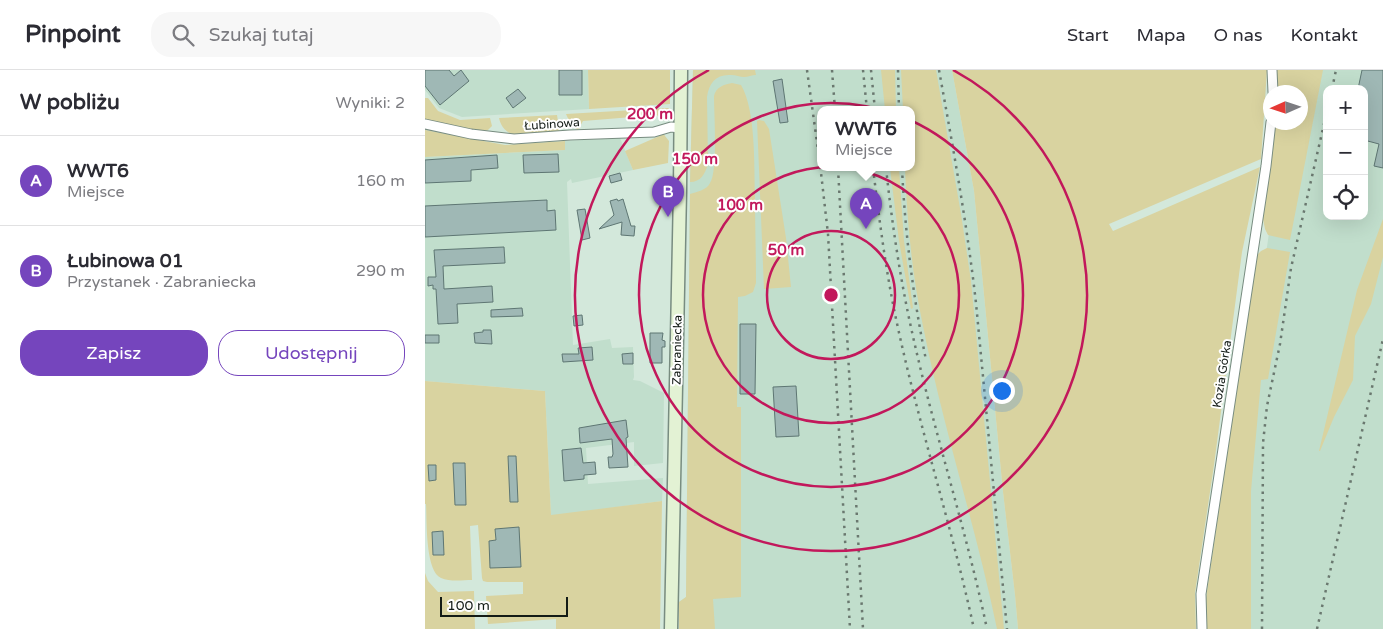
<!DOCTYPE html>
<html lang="pl">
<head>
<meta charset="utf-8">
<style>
  body { margin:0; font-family:"Varela Round",sans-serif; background:#f7f7f7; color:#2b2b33 }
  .controls { position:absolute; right:15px; top:15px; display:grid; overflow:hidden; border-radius:10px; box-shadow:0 5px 20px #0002 }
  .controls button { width:45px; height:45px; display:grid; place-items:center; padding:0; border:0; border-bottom:1px solid #e1e1e2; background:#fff; color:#2b2b33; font:25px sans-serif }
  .compass { position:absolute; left:838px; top:15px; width:45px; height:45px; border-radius:50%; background:#fff; box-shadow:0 5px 20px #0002; rotate:267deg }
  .scale { position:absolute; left:15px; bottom:12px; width:128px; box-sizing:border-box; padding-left:5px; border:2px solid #131b16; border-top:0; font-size:14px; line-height:18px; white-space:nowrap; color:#131b16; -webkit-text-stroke:4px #fff; paint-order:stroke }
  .you { position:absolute; left:576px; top:320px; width:18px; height:18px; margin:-12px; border:4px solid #fff; border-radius:50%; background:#1a73e8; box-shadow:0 0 0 8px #1a73e833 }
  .badge { display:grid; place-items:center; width:32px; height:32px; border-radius:50%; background:#7545bd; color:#fff; font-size:16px; font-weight:700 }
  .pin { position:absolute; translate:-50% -41px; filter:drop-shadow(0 1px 2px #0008) }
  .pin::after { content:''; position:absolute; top:26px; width:18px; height:15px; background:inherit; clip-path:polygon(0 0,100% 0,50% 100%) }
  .popup { position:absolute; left:392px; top:36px; width:98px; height:65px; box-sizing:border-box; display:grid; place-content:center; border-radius:10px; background:#fff; filter:drop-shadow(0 1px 4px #0005); font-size:16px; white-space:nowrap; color:#7c7c81 }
  .popup b { font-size:19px; color:#2b2b33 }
  .popup::after { content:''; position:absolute; left:50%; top:100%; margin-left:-10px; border:10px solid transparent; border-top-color:#fff }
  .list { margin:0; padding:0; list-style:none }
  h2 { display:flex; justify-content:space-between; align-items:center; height:65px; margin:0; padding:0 20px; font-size:21px }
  h2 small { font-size:16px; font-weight:400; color:#7c7c81 }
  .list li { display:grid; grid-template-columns:32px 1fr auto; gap:15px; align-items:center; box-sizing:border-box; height:90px; padding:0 20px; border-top:1px solid #e1e1e2 }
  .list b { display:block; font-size:19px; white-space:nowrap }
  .list p { margin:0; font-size:16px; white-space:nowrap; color:#7c7c81 }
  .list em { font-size:16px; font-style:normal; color:#7c7c81 }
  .actions { display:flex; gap:10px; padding:15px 20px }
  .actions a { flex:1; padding:11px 0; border:1px solid #7545bd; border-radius:20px; text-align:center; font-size:18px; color:#7545bd }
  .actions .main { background:#7545bd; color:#fff }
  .icon { flex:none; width:28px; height:28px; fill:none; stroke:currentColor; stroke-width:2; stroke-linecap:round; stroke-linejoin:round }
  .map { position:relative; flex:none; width:958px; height:559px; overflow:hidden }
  header { display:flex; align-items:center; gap:30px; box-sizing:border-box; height:70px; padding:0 25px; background:#fff; border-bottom:1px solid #e1e1e2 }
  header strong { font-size:24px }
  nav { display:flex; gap:28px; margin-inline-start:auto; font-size:18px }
  .search { width:350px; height:45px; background:#f7f7f7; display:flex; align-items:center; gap:12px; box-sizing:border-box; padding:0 18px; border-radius:20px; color:#7c7c81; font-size:19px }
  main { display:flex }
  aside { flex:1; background:#fff }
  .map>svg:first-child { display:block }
  .built { fill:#c1decc; fill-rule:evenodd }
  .green { fill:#d9d3a0 }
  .building { fill:#9fb8b5; stroke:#5e7673 }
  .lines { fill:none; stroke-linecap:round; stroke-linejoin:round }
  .minor-casing { stroke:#788c80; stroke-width:11 }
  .secondary-casing { stroke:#788c80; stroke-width:15 }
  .minor { stroke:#fff; stroke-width:9 }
  .secondary { stroke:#e3f2d4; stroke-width:12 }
  .rail { stroke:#6a786f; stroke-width:2.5; stroke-dasharray:2.5 5; stroke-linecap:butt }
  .ring { fill:none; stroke:#c2185b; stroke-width:2.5 }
  .labels { text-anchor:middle; stroke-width:4; stroke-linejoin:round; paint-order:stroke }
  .street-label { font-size:12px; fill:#131b16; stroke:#fff }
  .centre { fill:#c2185b; stroke:#fff; stroke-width:2.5 }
  .ring-label { font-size:15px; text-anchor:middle; font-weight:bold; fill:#c2185b; stroke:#fff; stroke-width:4; stroke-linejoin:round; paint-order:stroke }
</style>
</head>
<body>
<header>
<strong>Pinpoint</strong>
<div class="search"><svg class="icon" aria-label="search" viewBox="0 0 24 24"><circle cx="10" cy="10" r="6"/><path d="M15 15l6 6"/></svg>Szukaj tutaj</div>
<nav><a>Start</a><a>Mapa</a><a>O nas</a><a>Kontakt</a></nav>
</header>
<main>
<aside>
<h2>W pobliżu<small>Wyniki: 2</small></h2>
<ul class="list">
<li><span class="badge">A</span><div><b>WWT6</b><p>Miejsce</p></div><em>160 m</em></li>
<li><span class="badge">B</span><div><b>Łubinowa 01</b><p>Przystanek · Zabraniecka</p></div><em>290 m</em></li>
</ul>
<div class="actions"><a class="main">Zapisz</a><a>Udostępnij</a></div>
</aside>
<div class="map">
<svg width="958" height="559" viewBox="0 0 958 559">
  <rect width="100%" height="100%" fill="#d3e8db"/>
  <!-- built -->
  <path class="built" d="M0 0H163L164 39 37 47 14 38 0 20Z
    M268 0H527L549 121 578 422 590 525 593 559H254V532L261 527 265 112ZM396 40H486V98H396Z
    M859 0H958V559H794L831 254 856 79 876 52V22ZM902 19H939V146H902Z
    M195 68 208 100 147 113 146 109 142 112 148 275 185 269 187 278 208 277 209 307 208 310 215 311 239 323 238 393 209 396V372L161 378 163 414 238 408 237 431 126 446 120 321 0 311V87L140 80V71Z"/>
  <!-- green -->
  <path class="green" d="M163 0H245V34L164 39Z
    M268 0H330L331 5C327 5 323 7 319 7 315 7 311 5 306 5 291 4 284 13 282 27L283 94C280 104 276 112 265 112Z
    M456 0H470L471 40H460Z
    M476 0H511L536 144 546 211 579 559H572C551 457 518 358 498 256 487 204 482 151 480 98H486V40H478Z
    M527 0H842L836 89 684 154 688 161 835 97 817 182 789 395 770 523 771 559H593L590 525 578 422 549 121Z
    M851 0H898L865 170 843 165 840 159 838 149 851 53 876 52V22H852Z
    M307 13 316 15C331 40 329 96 330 125 330 154 331 184 331 213L328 222 320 226 313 227 312 337H316V527L288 529 290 559H254V532L261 527 265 124C271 122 282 120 285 113 293 101 289 43 289 26 291 17 298 15 307 13Z
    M0 28H3L13 41 35 50 65 48 67 56 63 60 60 61 7 53 0 49Z
    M243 38 246 40V44L237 51 232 45 158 51 153 60 146 55 141 44Z
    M132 45 135 64 89 65C81 62 76 57 74 48Z
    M334 50 339 51 344 59 361 168 366 217 339 219 332 51Z
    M0 60 80 75 140 71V80L0 87Z
    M239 64 240 66 244 71 243 93 208 100 200 81Z
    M465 98H474L479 171 488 238 486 239 474 171Z
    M958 149V187L946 234 930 266 928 310 909 347 895 381H894L932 220Z
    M842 178 865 182 843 309 836 310 826 421V559H781V528L831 186 836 181Z
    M0 311 120 321 126 445 237 431 235 559H131V549L63 554 61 526 98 524V512H62L58 511 57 508 53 455 45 456 47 510C38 510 25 512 16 508 0 501 2 450 1 434H0Z
    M241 423H243L241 559H239Z
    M0 503 3 511 13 522 49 521 50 559H0Z"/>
  <!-- building -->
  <path class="building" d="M0 0H24L29 6 36 0 44 11 15 35 0 16Z
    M134 0H157V25H134Z
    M937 0H958V98L949 96 954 74 939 70V19H933Z
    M357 9 363 52 355 53 348 11Z
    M93 19 101 28 88 38 81 28Z
    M133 84 134 102 99 103 98 85Z
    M72 85 73 98 46 100V111L0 113V90Z
    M195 103 197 110 186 113 184 106Z
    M192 129 193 131 198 129 206 156H210L209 166 196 165 197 152 174 159 189 145 185 131Z
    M122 130V141L130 140 131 160 0 167V136Z
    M160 139 165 168 157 170 152 140Z
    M79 177 80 193 18 196 19 219 67 216 68 232 32 234 33 253 13 254 11 219H8V215L3 216V207H11L9 180Z
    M97 238 98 246 66 247V240Z
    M157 245 158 255 149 256 148 246Z
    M315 254H331L330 324H315Z
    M58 260H66L67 274 50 273 49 263 58 262Z
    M225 263H238L237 270 240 271V277H237V293H225Z
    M0 265H14V273H0Z
    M167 277 168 290 138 292 137 284H154L153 278Z
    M208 283V294H198L197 284Z
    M371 316 374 366 351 367 348 317Z
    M201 350 203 367 201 368 203 397 184 398 183 387H187L188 384 187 369 155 373 154 358Z
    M156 378 158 393 170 392 171 404 159 405V409L139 411 137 380Z
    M83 386H91L93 432H85Z
    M28 393H40L41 435H30Z
    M3 395H11V410L4 411Z
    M94 457 96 497 65 498 64 471 71 470 70 459Z
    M18 461 19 485H8L7 462Z"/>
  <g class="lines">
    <defs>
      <path id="minor" d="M847 0 848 22
        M0 54 46 64 89 69 145 65 229 62 246 57 255 58
        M777 559 776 524 841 96 846 52"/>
      <path id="secondary" d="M246 559 255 121 256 0"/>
    </defs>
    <!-- minor casing -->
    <use href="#minor" class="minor-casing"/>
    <!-- secondary casing -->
    <use href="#secondary" class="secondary-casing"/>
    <!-- minor -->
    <use href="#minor" class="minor"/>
    <!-- secondary -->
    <use href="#secondary" class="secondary"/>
    <!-- rail -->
    <path class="rail" d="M382 0 395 94 403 164 425 559
      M407 0 410 40
      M438 0 442 40
      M446 0 450 40
      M473 0 474 40
      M514 0C528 77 542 154 551 233L582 559
      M907 19 911 0
      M413 98 438 559
      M448 98C454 147 460 195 470 244 492 350 526 453 549 559
      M461 98C467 153 475 208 487 262 509 362 541 459 562 559
      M477 98C480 163 488 226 501 290
      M837 559 838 373 842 336 855 274 866 198 902 41
      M892 559 958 269"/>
  </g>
  <!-- distance rings -->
  <g class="ring">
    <circle cx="406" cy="225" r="64"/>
    <circle cx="406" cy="225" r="128"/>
    <circle cx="406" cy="225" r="192"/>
    <path d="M528 0A256 256 0 1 1 284 0"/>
  </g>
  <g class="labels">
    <!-- street labels -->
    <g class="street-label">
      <text transform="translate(127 54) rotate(-4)" y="4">Łubinowa</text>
      <text transform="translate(252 280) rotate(-89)" y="4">Zabraniecka</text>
      <text transform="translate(797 304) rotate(-81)" y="4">Kozia Górka</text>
    </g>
  </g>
  <circle cx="406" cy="225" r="8" class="centre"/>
  <g class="ring-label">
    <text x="225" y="49">200 m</text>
    <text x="270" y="94">150 m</text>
    <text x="315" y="140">100 m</text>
    <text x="361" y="185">50 m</text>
  </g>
</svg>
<div class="controls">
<button>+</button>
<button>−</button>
<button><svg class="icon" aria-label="locate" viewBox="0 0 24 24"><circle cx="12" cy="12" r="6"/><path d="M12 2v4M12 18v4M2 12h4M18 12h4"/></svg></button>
</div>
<svg class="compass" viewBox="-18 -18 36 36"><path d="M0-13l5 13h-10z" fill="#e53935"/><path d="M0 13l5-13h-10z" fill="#7c7c81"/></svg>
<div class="scale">100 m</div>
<div class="you"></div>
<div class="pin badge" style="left:441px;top:159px">A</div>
<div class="popup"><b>WWT6</b>Miejsce</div>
<div class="pin badge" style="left:243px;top:147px">B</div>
</div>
</main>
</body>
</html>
